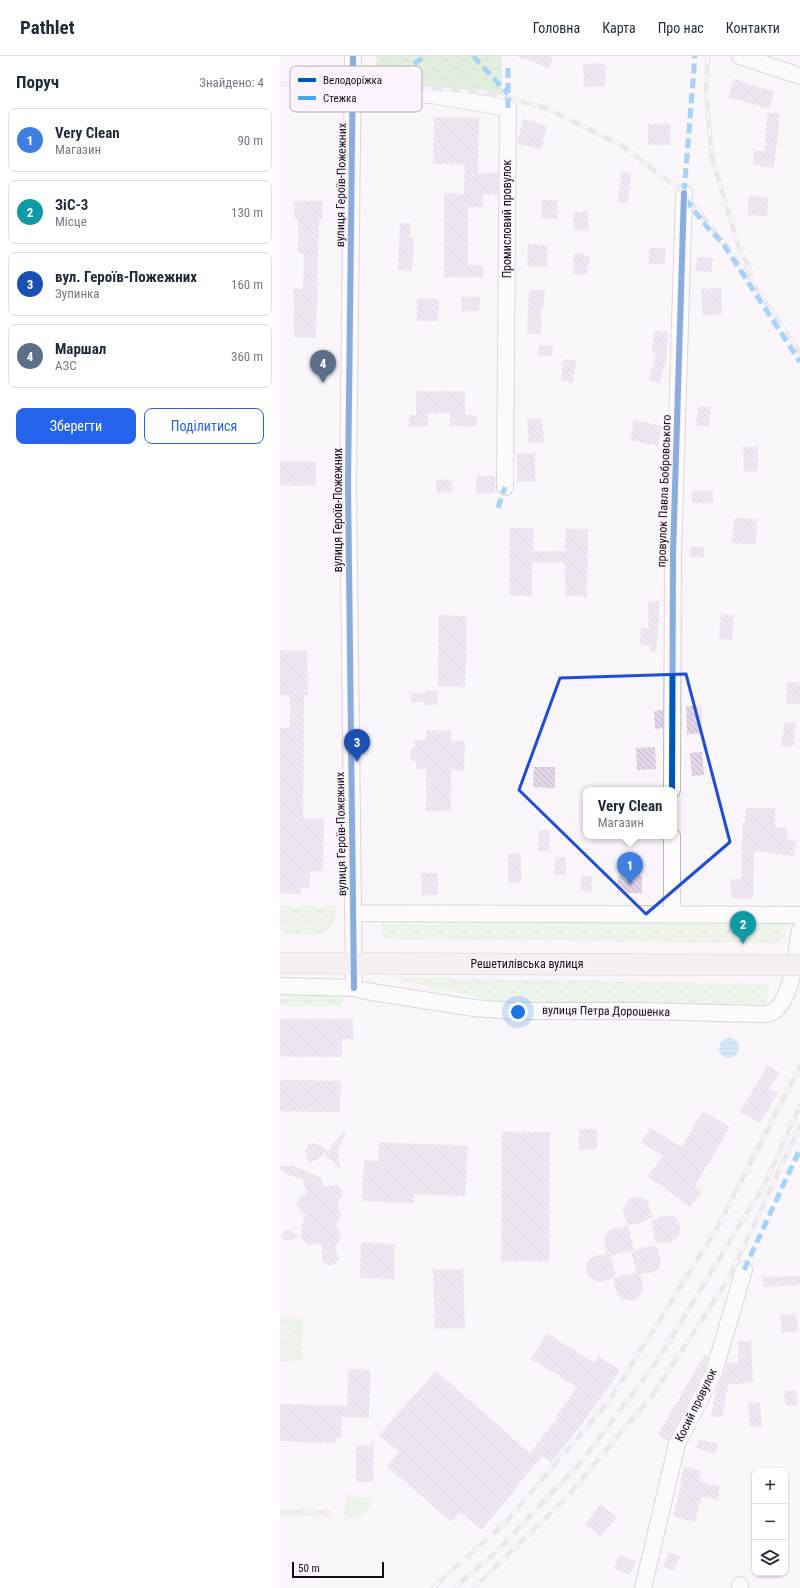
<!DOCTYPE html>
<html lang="uk">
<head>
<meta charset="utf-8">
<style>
  body { margin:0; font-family:"Roboto Condensed",sans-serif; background:#f6f6f7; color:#1f2937 }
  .controls { position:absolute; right:12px; bottom:12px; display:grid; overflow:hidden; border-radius:8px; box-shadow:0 1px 3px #0004 }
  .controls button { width:36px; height:36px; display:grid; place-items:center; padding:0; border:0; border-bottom:1px solid #e0e1e3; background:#fff; color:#1f2937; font:20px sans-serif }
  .scale { position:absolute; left:12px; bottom:10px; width:92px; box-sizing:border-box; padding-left:4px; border:2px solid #140f15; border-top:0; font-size:11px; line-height:14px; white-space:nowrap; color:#140f15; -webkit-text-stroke:3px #fbf3fd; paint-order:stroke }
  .you { position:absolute; left:238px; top:956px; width:14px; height:14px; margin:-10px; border:3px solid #fff; border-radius:50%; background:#1a73e8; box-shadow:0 0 0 6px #1a73e833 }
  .badge { display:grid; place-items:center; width:26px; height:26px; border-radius:50%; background:#2563eb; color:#fff; font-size:13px; font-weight:700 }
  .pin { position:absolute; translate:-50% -33px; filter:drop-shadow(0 1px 2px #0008) }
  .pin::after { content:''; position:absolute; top:21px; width:14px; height:12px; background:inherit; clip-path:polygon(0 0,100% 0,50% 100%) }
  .popup { position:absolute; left:303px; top:731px; width:94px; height:52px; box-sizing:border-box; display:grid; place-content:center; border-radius:8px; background:#fff; filter:drop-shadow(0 1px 3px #0005); font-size:13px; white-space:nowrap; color:#747a83 }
  .popup b { font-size:15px; color:#1f2937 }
  .popup::after { content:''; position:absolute; left:50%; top:100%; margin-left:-8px; border:8px solid transparent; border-top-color:#fff }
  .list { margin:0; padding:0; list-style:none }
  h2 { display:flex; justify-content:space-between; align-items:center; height:52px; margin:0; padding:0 16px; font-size:17px }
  h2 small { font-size:13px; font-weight:400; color:#747a83 }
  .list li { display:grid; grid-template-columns:26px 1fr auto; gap:12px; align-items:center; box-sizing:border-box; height:64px; margin:0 8px 8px; padding:0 8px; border:1px solid #e0e1e3; border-radius:8px }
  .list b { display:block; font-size:15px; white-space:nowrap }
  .list p { margin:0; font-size:13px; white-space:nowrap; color:#747a83 }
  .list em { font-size:13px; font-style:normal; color:#747a83 }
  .actions { display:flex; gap:8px; padding:12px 16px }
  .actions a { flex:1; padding:9px 0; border:1px solid #2563eb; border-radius:8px; text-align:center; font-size:14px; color:#2563eb }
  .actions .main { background:#2563eb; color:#fff }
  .icon { flex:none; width:22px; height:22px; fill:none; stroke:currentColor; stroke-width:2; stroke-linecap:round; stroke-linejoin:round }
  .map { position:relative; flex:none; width:520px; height:1532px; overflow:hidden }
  header { display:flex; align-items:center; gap:24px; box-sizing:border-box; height:56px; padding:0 20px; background:#fff; border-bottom:1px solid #e0e1e3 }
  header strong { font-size:19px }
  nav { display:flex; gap:22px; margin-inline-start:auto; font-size:14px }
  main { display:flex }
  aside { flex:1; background:#fff }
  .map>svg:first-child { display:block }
  .grass { fill:url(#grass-tufts) }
  .forest { fill:url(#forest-crowns) }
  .water { fill:url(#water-rules) }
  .building { fill:url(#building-back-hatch) }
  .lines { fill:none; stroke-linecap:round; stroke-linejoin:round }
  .minor-casing { stroke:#b7b3b8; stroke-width:18 }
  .major-casing { stroke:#b2a2a6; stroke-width:22 }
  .minor { stroke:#fefefe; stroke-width:16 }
  .major { stroke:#eee6e6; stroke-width:21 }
  .rail-casing { stroke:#d5d4d6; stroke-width:4.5 }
  .rail { stroke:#fbf3fd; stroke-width:3; stroke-dasharray:9; stroke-linecap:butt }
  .major-bridge-casing { stroke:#b2a2a6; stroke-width:22; stroke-linecap:butt }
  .major-bridge { stroke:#eee6e6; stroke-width:21 }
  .quiet { stroke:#3fa9f5; stroke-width:5; stroke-dasharray:10 5; stroke-linecap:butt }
  .cycleway-casing { stroke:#fbf3fd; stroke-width:8 }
  .cycleway { stroke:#0057b8; stroke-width:6 }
  .marked { fill:none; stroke:#1d4ed8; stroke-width:3; stroke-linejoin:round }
  .labels { text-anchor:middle; stroke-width:3; stroke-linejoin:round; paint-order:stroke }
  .street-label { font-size:12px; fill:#140f15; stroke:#fbf3fd }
  .key { fill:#fbf3fd; stroke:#b6afb7; stroke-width:1 }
  .key-label { font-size:11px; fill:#140f15 }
</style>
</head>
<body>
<header>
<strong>Pathlet</strong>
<nav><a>Головна</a><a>Карта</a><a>Про нас</a><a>Контакти</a></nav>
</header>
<main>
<aside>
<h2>Поруч<small>Знайдено: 4</small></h2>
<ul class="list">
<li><span class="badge" style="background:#3f7fe0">1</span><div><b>Very Clean</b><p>Магазин</p></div><em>90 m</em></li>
<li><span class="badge" style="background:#0f9aa8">2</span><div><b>ЗіС-3</b><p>Місце</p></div><em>130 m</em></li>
<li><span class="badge" style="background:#1a4fb4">3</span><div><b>вул. Героїв-Пожежних</b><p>Зупинка</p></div><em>160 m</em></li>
<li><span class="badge" style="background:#5c6f8a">4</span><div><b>Маршал</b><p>АЗС</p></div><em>360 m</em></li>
</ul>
<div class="actions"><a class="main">Зберегти</a><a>Поділитися</a></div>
</aside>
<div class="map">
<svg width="520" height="1532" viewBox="0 0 520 1532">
  <defs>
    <pattern id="grass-tufts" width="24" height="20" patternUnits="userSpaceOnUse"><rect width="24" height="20" fill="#dff2d9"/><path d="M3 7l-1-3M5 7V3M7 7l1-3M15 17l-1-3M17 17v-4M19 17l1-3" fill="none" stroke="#beceb9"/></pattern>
    <pattern id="forest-crowns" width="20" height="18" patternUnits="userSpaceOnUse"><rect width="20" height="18" fill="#c6e5bb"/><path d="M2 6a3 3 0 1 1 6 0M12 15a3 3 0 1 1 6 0" fill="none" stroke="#a9c3a0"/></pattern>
    <pattern id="water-rules" width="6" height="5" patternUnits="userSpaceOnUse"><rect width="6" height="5" fill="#a7d3fa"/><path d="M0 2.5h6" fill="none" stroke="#8fb4d5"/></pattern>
    <pattern id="building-back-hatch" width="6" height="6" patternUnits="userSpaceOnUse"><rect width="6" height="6" fill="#e2d5e7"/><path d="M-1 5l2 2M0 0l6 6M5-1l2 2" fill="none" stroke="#c1b6c5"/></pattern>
  </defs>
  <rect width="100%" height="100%" fill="#faf5fb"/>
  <!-- grass -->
  <path class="grass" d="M0 850H56C55 885 32 878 6 878L0 872Z
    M102 860 503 866 510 869 500 887 101 883Z
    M108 921 489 928 486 949 481 952 231 949Z
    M0 935H62L61 950H0Z
    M0 1261 23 1262 22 1305H0Z
    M66 1439 94 1443C88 1458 81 1463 64 1463Z
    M0 1453 50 1454V1461L0 1460Z"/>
  <!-- forest -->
  <path class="forest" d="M96 0H222V38L109 25 97 12Z"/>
  <!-- water -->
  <path class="water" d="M439 992a10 10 0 1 1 20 0a10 10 0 1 1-20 0Z"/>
  <!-- building -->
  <path class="building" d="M238 0H273L269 12 238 1Z
    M325 7 326 30 304 31 303 8Z
    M454 23 494 36 489 53 448 41Z
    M487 57H500L494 112 473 109 474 94 485 95Z
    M154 61 199 62 198 117H218V139L203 138V151H188V209L203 210V221H164V137L184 138 185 109 153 108Z
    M243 63 267 69 261 93 237 88Z
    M390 67 391 89H368V68Z
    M341 116 351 117 348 147 338 146Z
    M469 140 488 141 487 160 468 159Z
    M262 144H278L277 163 261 162Z
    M15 145H42V164H39L36 282 14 281V233H23L24 197H18V163H14Z
    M307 155 309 173 295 175 293 157Z
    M120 167H130V182H134L132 215 118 214Z
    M248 188 268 189 267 211 247 210Z
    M369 192H385V208H369Z
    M295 197 310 200 306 219 292 217Z
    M417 201 433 202 431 216 416 215Z
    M441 232 442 259H422V233Z
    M249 233 265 234 263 253H261V278H247Z
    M182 241H200L199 255H182Z
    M137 242 159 243 158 265H137Z
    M375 275 389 276 386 305 379 327 369 324 376 297 372 296Z
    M259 289 273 290 272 300 258 299Z
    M283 303 296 305 293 327 281 325Z
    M136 335H185V359H197V370H170V357H148V370H129V359H136Z
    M418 350 431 351 429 371 416 369Z
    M262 362 264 386 249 387 247 363Z
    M354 364 382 370 378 390 350 384Z
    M478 390V415L464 416 463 391Z
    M237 397H255V425L237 426Z
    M0 405 36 406V430H0Z
    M196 420H215V437H196Z
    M172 423 173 436 157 437 156 424Z
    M412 435H433V447H412Z
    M454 462 477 463 476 488 452 487Z
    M230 472H253V495H285L286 473H308L307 541 285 540V507L252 506V540L229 539Z
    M410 491H424V502L410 501Z
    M379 545V562L376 596 370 595V590L360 589 361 572H369L368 546Z
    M441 558 454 559 452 584 439 583Z
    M159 559 187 560 185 631 158 630Z
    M0 594 27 595 28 639H24L23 762 44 763 43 815H30V832H21V838H0V672H10V639H0Z
    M507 626H520V648L506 647Z
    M145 634 158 635 157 649H144V646H131V637H145Z
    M406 650H422V677L407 678Z
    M383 654V672L375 673 374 655Z
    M505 666 516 667 513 691 501 690Z
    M146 674H171V685H185L184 714H171V755H146V713H136V705H131V692H135V684H146Z
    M375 691 376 713 357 714 356 692Z
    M422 696 424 719 412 720 410 697Z
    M254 711H275V732L253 731Z
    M466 752H495V771L507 772V784L517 785 514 800 474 795 473 843 451 842V823H461L463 766H465Z
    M259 774H270L269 795H258Z
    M228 798H241V827H228Z
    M275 801H286V818L275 819Z
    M141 817H158V839H142Z
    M302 819 312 820 311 836 300 835Z
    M338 820H362V837H337Z
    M0 963H73V983H62V1001H3V1000H0Z
    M488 1009 499 1016 489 1032 498 1037 480 1067 460 1056Z
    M0 1024 61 1025 60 1056 0 1055Z
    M423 1055 450 1071 415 1130 422 1136 410 1151 368 1120 383 1100 361 1087 370 1072 402 1091Z
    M299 1073H317V1093L299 1094Z
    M222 1075 270 1076 269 1205H221Z
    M63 1076 66 1077 57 1097 61 1114 45 1098Z
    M99 1086 188 1090 185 1140 134 1138V1147L82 1145 84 1104 98 1105Z
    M35 1087 48 1094 38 1103 29 1107 25 1094 29 1088Z
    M0 1110H14L42 1122 41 1124 44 1131 56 1129 61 1133 62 1138 57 1148 61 1160 56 1169 61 1181 55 1191 59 1202 54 1209H46L42 1205V1188L29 1189 24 1186 21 1180 23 1165 26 1159 19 1153 16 1147 20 1142 27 1137 22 1122 14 1121 0 1115Z
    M358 1140 367 1144 373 1161 360 1167 347 1169 343 1155 344 1151 349 1143Z
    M388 1159 395 1161 399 1167 400 1176 398 1181 390 1186 376 1187 371 1165 383 1160Z
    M348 1171 354 1193 341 1198 330 1199 336 1220 323 1226 314 1225 307 1218 306 1209 308 1205 316 1199 327 1198 324 1186V1182L330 1174 334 1172Z
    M5 1174H9L19 1180 9 1185H5L2 1183 1 1179Z
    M81 1186 115 1188 114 1223 80 1222Z
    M377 1190 381 1203 379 1212 371 1217 360 1218 363 1230 362 1235 357 1242 353 1244H343L337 1237 333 1223 346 1218 357 1217 351 1196 364 1191Z
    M183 1213 185 1272 155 1273 153 1214Z
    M520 1220V1229L483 1231V1221Z
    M516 1257 518 1275 502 1277 500 1259Z
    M267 1277 314 1307 319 1300 340 1315 299 1372 271 1407 262 1400 202 1474 180 1456 171 1466 107 1410 119 1396 99 1379 156 1315 250 1397 277 1362 276 1361 297 1331 251 1303Z
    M458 1285H471L473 1326 448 1329 442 1362 431 1360 436 1334 443 1320 447 1307H458Z
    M425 1298 429 1300 425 1312 388 1385 378 1379Z
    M68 1313 90 1314 89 1362 62 1361 61 1382H56V1387L0 1385V1348L67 1350Z
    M516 1334 518 1349 506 1350 504 1335Z
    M480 1346 482 1370 470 1371 468 1347Z
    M419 1383 438 1388 435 1398 416 1392Z
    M93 1386V1426H76V1389H88V1392Z
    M404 1410 421 1415 418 1425 440 1431 437 1444 422 1440 415 1466 393 1460 402 1427 400 1426Z
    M321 1448 337 1461 320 1481 305 1469Z
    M389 1496 400 1500 394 1515 383 1511Z
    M340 1499 356 1506 350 1519 334 1512Z"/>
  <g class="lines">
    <defs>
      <path id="minor" d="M73 0 68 429 74 932
        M460 0 520 20
        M73 35 152 39 228 52 225 431
        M392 734 393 498 404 137
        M73 857 520 859
        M392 858V780
        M0 930 74 932 86 935 194 952 232 955H361L477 958C481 958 486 959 490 957 512 949 516 895 520 874
        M460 1529V1532
        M363 1532 397 1388 434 1316 464 1214"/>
      <path id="major" d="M0 907 495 909"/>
    </defs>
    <!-- minor casing -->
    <use href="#minor" class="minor-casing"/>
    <!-- major casing -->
    <use href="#major" class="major-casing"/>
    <!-- minor -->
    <use href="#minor" class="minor"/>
    <!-- major -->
    <use href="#major" class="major"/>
    <defs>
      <path id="rail" d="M428 0 426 37 432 102 459 192 472 218
        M0 28 114 30 203 36 266 52 341 89 404 137 449 193 520 297
        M153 1532 226 1466 329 1345 437 1172 520 1010
        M174 1532 216 1496 301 1406 378 1304 484 1129 520 1050
        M194 1532 286 1442 374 1337 449 1222 520 1070"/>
    </defs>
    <!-- rail casing -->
    <use href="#rail" class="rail-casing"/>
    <!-- rail -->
    <use href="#rail" class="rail"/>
    <defs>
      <path id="major-bridge" d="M495 909H520"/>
    </defs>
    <!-- major-bridge casing -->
    <use href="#major-bridge" class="major-bridge-casing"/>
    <!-- major-bridge -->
    <use href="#major-bridge" class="major-bridge"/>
    <!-- quiet -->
    <path class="quiet" d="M193 0 228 38
      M109 25 145 0
      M228 52V12
      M404 137 415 0
      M405 143 428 172 442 186 520 306
      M218 452 225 431
      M464 1214 520 1093"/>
    <defs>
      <path id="cycleway" d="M73 0 68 429 74 932
        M392 734 393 498 404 137"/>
    </defs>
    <!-- cycleway casing -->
    <use href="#cycleway" class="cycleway-casing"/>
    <!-- cycleway -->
    <use href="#cycleway" class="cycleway"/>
  </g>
  <!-- marked area -->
  <path d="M0 0H520V1532H0ZM406 618 450 786 366 858 239 734 280 622Z" fill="#faf5fb" fill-opacity=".55" fill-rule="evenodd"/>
  <path class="marked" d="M406 618 450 786 366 858 239 734 280 622Z"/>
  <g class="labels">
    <!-- street labels -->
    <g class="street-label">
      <text transform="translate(61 129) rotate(-89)" y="4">вулиця Героїв-Пожежних</text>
      <text transform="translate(227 163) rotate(-90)" y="4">Промисловий провулок</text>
      <text transform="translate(384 435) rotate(-88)" y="4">провулок Павла Бобровського</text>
      <text transform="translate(58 454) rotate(-90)" y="4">вулиця Героїв-Пожежних</text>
      <text transform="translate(61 778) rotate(-91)" y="4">вулиця Героїв-Пожежних</text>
      <text x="247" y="912">Решетилівська вулиця</text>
      <text transform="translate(326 955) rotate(1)" y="4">вулиця Петра Дорошенка</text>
      <text transform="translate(416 1349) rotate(-64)" y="4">Косий провулок</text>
    </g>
  </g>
  <!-- legend -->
  <rect x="10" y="10" width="132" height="46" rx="6" class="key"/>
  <rect x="18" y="22" width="18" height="4" fill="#0057b8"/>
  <rect x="18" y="40" width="18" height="4" fill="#3fa9f5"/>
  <g class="key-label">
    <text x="43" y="28">Велодоріжка</text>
    <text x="43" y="46">Стежка</text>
  </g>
</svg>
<div class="controls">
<button>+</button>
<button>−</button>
<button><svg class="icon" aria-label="layers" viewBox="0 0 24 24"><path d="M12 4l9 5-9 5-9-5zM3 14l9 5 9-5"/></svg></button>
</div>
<div class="scale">50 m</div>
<div class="you"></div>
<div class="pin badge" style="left:350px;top:829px;background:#3f7fe0">1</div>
<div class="popup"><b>Very Clean</b>Магазин</div>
<div class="pin badge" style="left:463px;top:888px;background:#0f9aa8">2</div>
<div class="pin badge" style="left:77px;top:706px;background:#1a4fb4">3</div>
<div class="pin badge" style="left:43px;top:327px;background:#5c6f8a">4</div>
</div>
</main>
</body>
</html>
